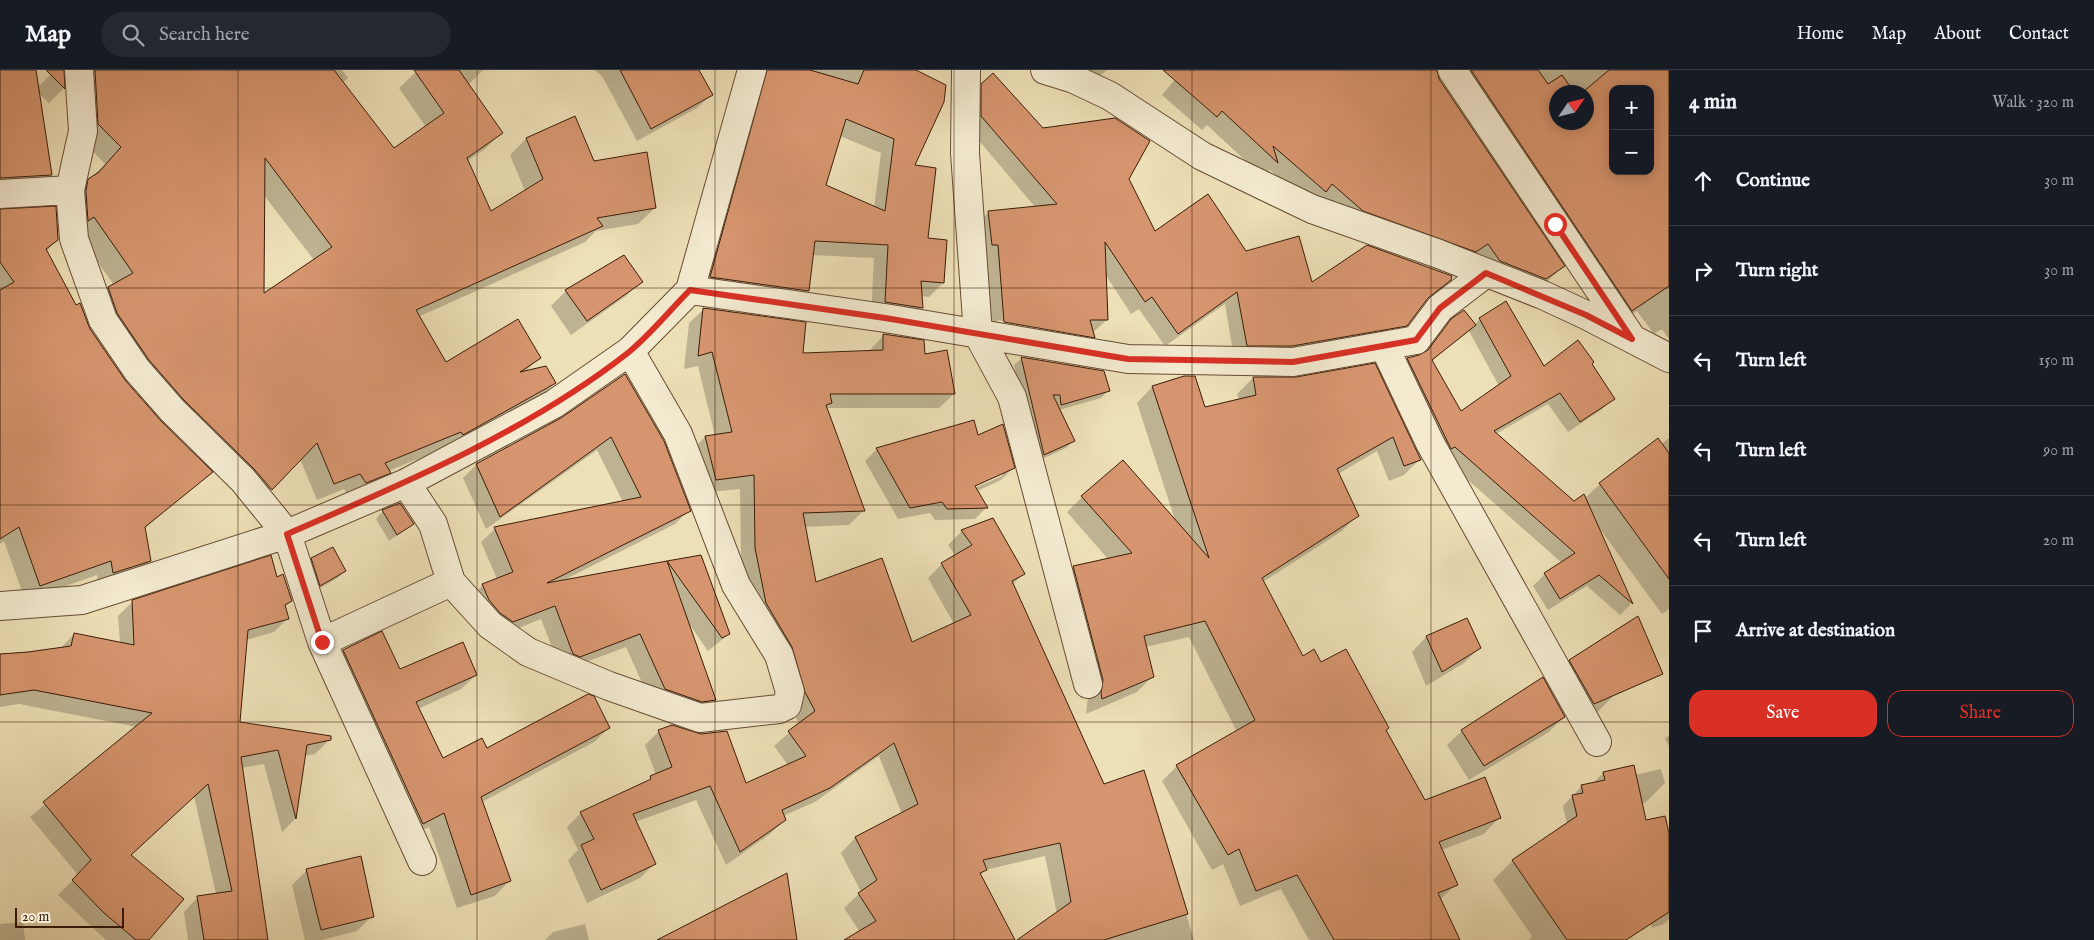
<!DOCTYPE html>
<html lang="en">
<head>
<meta charset="utf-8">
<style>
  body { margin:0; font-family:"IM FELL English",serif; background:#242831; color:#f1f3f6 }
  .controls { position:absolute; right:15px; top:15px; display:grid; overflow:hidden; border-radius:10px; box-shadow:0 2px 12px #0003 }
  .controls button { width:45px; height:45px; display:grid; place-items:center; padding:0; border:0; border-bottom:1px solid #363941; background:#171b24; color:#f1f3f6; font:25px sans-serif }
  .compass { position:absolute; left:1549px; top:15px; width:45px; height:45px; border-radius:50%; background:#171b24; box-shadow:0 2px 12px #0003; rotate:55deg }
  .scale { position:absolute; left:15px; bottom:12px; width:109px; box-sizing:border-box; padding-left:5px; border:2px solid #3a1c08; border-top:0; font-size:14px; line-height:18px; white-space:nowrap; color:#3a1c08; -webkit-text-stroke:4px #f3ead0; paint-order:stroke }
  .stop { position:absolute; width:15px; height:15px; margin:-11px; border:4px solid #d93025; border-radius:50%; background:#fff }
  .stop.end { background:#d93025; border-color:#fff; box-shadow:0 1px 5px #0008 }
  .list { margin:0; padding:0; list-style:none }
  h2 { display:flex; justify-content:space-between; align-items:center; height:65px; margin:0; padding:0 20px; font-size:21px }
  h2 small { font-size:16px; font-weight:400; color:#9ea1a6 }
  .list li { display:grid; grid-template-columns:32px 1fr auto; gap:15px; align-items:center; box-sizing:border-box; height:90px; padding:0 20px; border-top:1px solid #363941 }
  .list b { display:block; font-size:19px; white-space:nowrap }
  .list em { font-size:16px; font-style:normal; color:#9ea1a6 }
  .actions { display:flex; gap:10px; padding:15px 20px }
  .actions a { flex:1; padding:11px 0; border:1px solid #d93025; border-radius:15px; text-align:center; font-size:18px; color:#d93025 }
  .actions .main { background:#d93025; color:#fff }
  .icon { flex:none; width:28px; height:28px; fill:none; stroke:currentColor; stroke-width:2; stroke-linecap:round; stroke-linejoin:round }
  .map { position:relative; flex:none; width:1669px; height:870px; overflow:hidden }
  header { display:flex; align-items:center; gap:30px; box-sizing:border-box; height:70px; padding:0 25px; background:#171b24; border-bottom:1px solid #363941 }
  header strong { font-size:24px }
  nav { display:flex; gap:28px; margin-inline-start:auto; font-size:18px }
  .search { width:350px; height:45px; background:#242831; display:flex; align-items:center; gap:12px; box-sizing:border-box; padding:0 18px; border-radius:28px; color:#9ea1a6; font-size:19px }
  main { display:flex }
  aside { flex:1; background:#171b24 }
  .map>svg:first-child { display:block }
  .shadow { fill:#0003; fill-rule:evenodd }
  .building { fill:#d6956e; stroke:#3a1c08; fill-rule:evenodd }
  .lines { fill:none; stroke-linecap:round; stroke-linejoin:round }
  .minor-casing { stroke:#674d34; stroke-width:30 }
  .minor { stroke:#f3ead0; stroke-width:28 }
  .route { stroke:#d93025; stroke-width:6 }
  .grid { fill:none; stroke:#3a1c08; stroke-width:1; stroke-opacity:0.55 }
</style>
</head>
<body>
<header>
<strong>Map</strong>
<div class="search"><svg class="icon" aria-label="search" viewBox="0 0 24 24"><circle cx="10" cy="10" r="6"/><path d="M15 15l6 6"/></svg>Search here</div>
<nav><a>Home</a><a>Map</a><a>About</a><a>Contact</a></nav>
</header>
<main>
<div class="map">
<svg width="1669" height="870" viewBox="0 0 1669 870">
  <rect width="100%" height="100%" fill="#eddfb6"/>
  <filter id="stains"><feTurbulence type="fractalNoise" baseFrequency=".004" numOctaves="4"/><feColorMatrix values="0 0 0 0 .2 0 0 0 0 .09 0 0 0 0 .02 0 0 0 .5 -.17"/></filter>
  <radialGradient id="worn" r=".72"><stop offset=".6" stop-color="#630" stop-opacity="0"/><stop offset="1" stop-color="#630" stop-opacity=".3"/></radialGradient>
  <!-- shadow -->
  <path class="shadow" d="M0 0H35L38 17 50 5 63 0V19L49 33 38 23 51 105 36 120 0 123Z
    M69 0H342L348 8 342 13 393 80 426 57 399 18 416 2 418 0H483L468 15 501 63 485 79 467 91 491 143 525 121 510 85 526 69 594 92 655 138 638 154 596 161 585 172 418 247 446 293 539 288 524 303 555 313 538 330 445 378 388 401 373 419 349 429 344 419 317 430 300 389 255 436 92 234 114 215 77 163 72 127 105 94 82 70ZM263 124 314 190 263 225Z
    M595 0H698L711 25 697 38 637 71 602 6Z
    M753 0H913V96L927 169 943 213 929 227 921 226V238L907 252 871 246 874 188 812 185 808 221 794 235 697 221ZM840 66 881 83 874 138 825 116Z
    M1061 0H1107L1085 17Z
    M1183 0H1435L1438 9 1563 196 1549 210 1531 223 1311 135 1270 100 1263 107 1207 55 1202 60 1162 25Z
    M1445 0H1669V269L1662 259 1654 264 1637 241 1618 254ZM1613 19H1650V101H1613ZM1556 22H1586V52H1556Z
    M981 33 1126 106 1154 163 1246 183 1312 214 1450 209 1421 235 1393 268 1234 288 1225 234 1165 276 1139 239 1131 244 1105 204 1107 250 1092 263 1093 267 1081 280 991 265 976 155 989 142 1036 138 969 59V46ZM998 250 1078 263V266L997 252Z
    M0 141 57 170 46 182 89 259 124 311 160 352 211 402 144 459 150 491 135 506 99 518 97 505 25 530 4 471 0 474Z
    M624 187 641 211 626 226 571 265 551 236 566 221Z
    M704 239 801 284 869 281 884 265 924 285 954 324 939 338H826L863 441 849 455 804 457 815 513 911 573 954 554 928 508 942 494 956 486 948 475 962 461 1024 503 1012 515 1103 715 1143 701 1194 870H1020L1057 844 1045 786 985 800 980 805 1014 870H846L860 862 844 838 861 822 841 783 855 768 902 744 879 686 815 732 783 746 785 749 770 764 726 795 696 730 635 752 654 794 640 808 587 833 568 790 578 780 567 757 581 743 642 715 656 705 645 675 659 661 745 715 788 695 774 676 799 654 791 637 741 493 740 419 701 423 691 381 705 367 715 366 698 296 684 299 689 253Z
    M1480 249 1544 298 1590 294 1613 329 1601 340 1568 362 1548 334 1496 364 1574 433 1584 429 1600 414 1658 370 1661 374 1669 368V539L1662 544 1597 455 1631 534 1620 545 1587 516 1548 540 1533 516 1545 504 1562 493 1443 388 1396 300 1407 289 1423 284 1452 250 1474 255ZM1469 261 1499 316 1460 342 1431 291Z
    M1022 288 1109 320 1101 328 1059 340 1073 371 1066 378 1036 392 1014 295Z
    M1374 295 1420 389 1404 405 1389 411 1377 381 1338 404 1358 445 1342 461 1263 512 1302 587 1321 594 1385 661 1425 732 1499 748 1484 764 1441 780 1456 814 1440 830 1458 870H1309L1281 819 1240 836 1223 794 1212 800 1162 711 1177 696 1237 662 1189 567 1145 577 1153 606 1137 622 1086 644 1088 626 1058 513 1074 497 1108 489 1067 442 1082 427 1176 453 1137 333 1152 317 1184 307 1204 338 1239 330 1237 324 1253 308 1296 309Z
    M625 305 689 440 675 454 564 510 700 486 729 564 708 581 688 552 715 630 701 644 651 633 626 577 565 600 560 598 541 549 499 566 469 529 483 515 497 509 481 472 495 459 623 432 597 380 486 459 463 408 476 395 562 349Z
    M977 367 1013 398 1001 410 977 421 986 438 975 449 935 450 930 443 898 449 865 391 877 379ZM1002 403V406L970 420 969 418Z
    M383 441 413 454 389 471 376 449Z
    M312 489 345 500 338 508 313 522 305 497Z
    M277 509 291 531 285 537 288 548 274 562 246 570 238 653 330 669 315 684 304 686 295 749 282 762 264 694 241 698 267 870H188L184 842 198 827 216 824 194 726 130 786 147 870H106L58 825 78 805 30 747 137 657 19 634 0 637V585L60 579 74 564 120 573 118 546 132 532Z
    M1466 550 1479 578 1464 593 1426 616 1412 582 1426 567Z
    M343 581 400 601 476 605 461 619 418 639 443 690 486 679 609 658 594 672 482 732 509 811 495 826 457 838 429 757 408 768 329 595Z
    M1570 591 1616 623 1595 645 1549 613Z
    M1564 647 1549 662 1469 710 1447 675 1462 661Z
    M1669 665V676L1665 669Z
    M1633 696 1635 705 1661 699 1665 713 1646 732 1594 753 1628 870H1529L1532 866 1493 810 1512 791 1567 754 1563 736 1582 716 1592 714 1603 703Z
    M1669 769V849L1664 854 1652 858 1614 774Z
    M307 800 372 846 357 861 322 870H305L292 815Z
    M23 852 25 870H0V854Z
    M585 854 589 870H545L553 862Z"/>
  <!-- building -->
  <path class="building" d="M0 0H36L52 105 0 108Z
    M46 0H64L65 19Z
    M95 0H334L394 78 444 43 414 0H459L503 63 467 88 491 141 543 109 526 68 575 46 594 91 647 82 656 138 597 148 603 156 416 240 446 292 518 249 541 288 520 302 546 296 556 313 463 365 461 362 385 393 391 403 366 413 360 404 334 414 317 373 272 420 254 399 183 329 149 290 117 243 108 217 133 203 94 147 88 151 86 121 88 109 99 102 121 77 98 54ZM265 88 332 177 264 223Z
    M620 0H699L713 25 651 59Z
    M767 0H810L858 14 864 0H916L946 15 944 32 915 95 936 98 928 168 947 170 944 213 921 211 923 238 885 232 888 175 815 171 809 221 710 207ZM846 49 894 69 885 141 826 115Z
    M1163 0H1437L1439 9 1565 196 1546 209 1500 191 1488 174 1476 182 1363 141 1332 114 1326 122 1273 76 1278 93 1222 41 1217 47Z
    M1471 0H1538L1548 14 1562 5 1574 22H1556V52H1586V22H1583L1609 0H1669V216L1632 241ZM1613 19H1650V101H1613Z
    M993 3 1043 58 1115 48 1150 71 1129 109 1155 161 1208 124 1246 181 1299 166 1312 212 1367 175 1452 206 1451 210 1428 228 1407 256 1292 276H1247L1237 222 1178 264 1152 227 1145 232 1105 172 1108 250H1090L1095 268 1004 252 998 175H992L988 141 1057 134 981 46V14Z
    M56 136 58 170 46 179 76 235 80 233 90 259 125 310 161 351 213 402 145 457 151 491 113 503 111 491 40 516 19 457 0 469V220L14 212 0 192V139Z
    M624 185 643 212 587 251 565 220Z
    M1506 231 1544 296 1578 270 1594 292 1592 294 1615 329 1580 352 1560 323 1494 361 1574 431 1584 424 1633 534 1599 505 1560 529 1544 503 1575 483 1455 377 1451 379 1407 288 1419 285 1428 280 1451 249 1464 240 1476 255 1432 290 1461 341 1511 306 1479 248Z
    M703 238 806 252 803 283 883 280V264L924 270 925 284 947 280 955 324H830L832 333 826 335 865 441 803 443 816 512 882 488 912 572 971 545 941 493 972 475 961 460 993 448 1025 504 1012 511 1104 714 1144 700 1188 844 1104 870H1017L1071 832 1060 773 983 790 987 800 980 803 1015 870H844L876 851 858 823 877 810 855 767 918 734 894 673 830 718 782 740 786 750 740 782 710 716 633 744 656 794 601 820 581 775 594 769 580 742 651 709 650 706 672 697 658 660 672 655 701 664 727 661 746 713 806 686 788 661 815 641 805 622 792 577 766 533 755 478 754 405 716 410 705 366 732 362 712 282 698 286Z
    M1021 287 1104 301 1110 321 1061 335 1060 325H1053L1075 371 1044 385Z
    M1375 293 1421 390 1404 396 1393 367 1337 399 1359 446 1262 508 1303 586 1314 579 1321 592 1346 579 1389 658 1386 660 1425 730 1485 707 1501 748 1439 772 1458 815 1438 823 1460 870H1334L1297 805 1256 821 1239 779 1228 785 1176 695 1255 650 1205 551 1144 566 1154 607 1102 629 1101 623 1103 610 1073 496 1132 483 1081 426 1123 390 1209 488 1152 316 1184 306H1195L1205 337 1256 325 1253 307H1296Z
    M625 304 664 371 691 441 547 513 667 491 716 630 702 632 665 619 640 564 580 587 573 584 555 536 513 552 500 543 489 530 482 514 513 502 494 457 641 427 611 367 500 447 476 394 561 348Z
    M974 350 978 365 1003 354 1015 398 975 416 988 438 947 439 942 432 910 438 876 378Z
    M1658 368 1669 383V509L1599 413Z
    M400 433 414 454 397 465 382 440Z
    M333 477 346 501 320 516 311 488Z
    M271 485 277 507 283 504 292 531 285 535 289 549 248 560 240 652 331 666V670L307 675 296 749 278 680 241 687 268 870H204L197 826 232 821 208 714 131 785 184 829 149 870H136L104 843 72 810 91 790 43 732 152 643 34 620 0 625V584L28 582 71 576 74 563 134 575 132 530Z
    M701 485 730 564 722 568 667 491Z
    M1638 546 1663 604 1594 634 1569 590Z
    M1467 548 1481 578 1442 602 1426 566Z
    M382 561 400 599 463 572 477 605 416 632 443 688 482 668 487 678 588 624 594 626 610 658 481 727 511 811 471 825 444 743 423 754 343 580Z
    M1543 607 1565 647 1484 696 1461 660Z
    M1634 695 1646 750 1665 746 1669 763V842L1626 870H1567L1512 790 1577 746 1572 725 1583 723 1581 715 1605 710 1603 702Z
    M361 786 374 847 321 860 306 799Z
    M787 803 797 870H657Z"/>
  <g class="lines">
    <defs>
      <path id="minor" d="M79 0 83 61 70 120 74 169 103 250 137 300 172 340 243 410 287 464 322 572 422 791
        M966 0 965 83 978 264 1012 327 1088 614
        M1045 0 1074 9 1110 26 1202 86 1312 139 1439 184 1543 225 1586 245 1669 288
        M1452 0 1631 267
        M0 124 70 120
        M690 220 885 248 1128 289 1293 292 1416 270 1440 238 1486 203
        M1385 278 1430 373 1597 672
        M406 413 433 454 451 512 490 555 528 582 609 616 700 648 779 639 787 635 790 622 779 585 736 515 678 364 630 281
        M0 536 82 530 287 464 406 413 554 334 630 281 690 220 752 0
        M322 572 451 512"/>
    </defs>
    <!-- minor casing -->
    <use href="#minor" class="minor-casing"/>
    <!-- minor -->
    <use href="#minor" class="minor"/>
  </g>
  <g class="lines">
    <!-- route -->
    <path class="route" d="M322 572 287 464C403 414 529 361 629 282 651 264 670 240 690 220L885 248 1128 289 1293 292 1416 270 1440 238 1486 203 1586 245 1632 269 1555 154"/>
  </g>
  <!-- grid -->
  <path class="grid" d="M238 0V870M477 0V870M715 0V870M954 0V870M1192 0V870M1431 0V870M0 218H1669M0 435H1669M0 652H1669"/>
  <rect width="100%" height="100%" filter="url(#stains)"/>
  <rect width="100%" height="100%" fill="url(#worn)"/>
</svg>
<div class="controls">
<button>+</button>
<button>−</button>
</div>
<svg class="compass" viewBox="-18 -18 36 36"><path d="M0-13l5 13h-10z" fill="#e53935"/><path d="M0 13l5-13h-10z" fill="#9ea1a6"/></svg>
<div class="scale">20 m</div>
<div class="stop" style="left:1555px;top:154px"></div>
<div class="stop end" style="left:322px;top:572px"></div>
</div>
<aside>
<h2>4 min<small>Walk · 320 m</small></h2>
<ul class="list">
<li><svg class="icon" aria-label="ahead" viewBox="0 0 24 24"><path d="M12 20V5M6 11l6-6 6 6"/></svg><div><b>Continue</b></div><em>30 m</em></li>
<li><svg class="icon" aria-label="right" viewBox="0 0 24 24"><path d="M7 20v-9h11M14 6l5 5-5 5"/></svg><div><b>Turn right</b></div><em>30 m</em></li>
<li><svg class="icon" aria-label="left" viewBox="0 0 24 24"><path d="M17 20v-9H6M10 6l-5 5 5 5"/></svg><div><b>Turn left</b></div><em>150 m</em></li>
<li><svg class="icon" aria-label="left" viewBox="0 0 24 24"><path d="M17 20v-9H6M10 6l-5 5 5 5"/></svg><div><b>Turn left</b></div><em>90 m</em></li>
<li><svg class="icon" aria-label="left" viewBox="0 0 24 24"><path d="M17 20v-9H6M10 6l-5 5 5 5"/></svg><div><b>Turn left</b></div><em>20 m</em></li>
<li><svg class="icon" aria-label="arrive" viewBox="0 0 24 24"><path d="M6 21V4h12l-3 4 3 4H6"/></svg><div><b>Arrive at destination</b></div></li>
</ul>
<div class="actions"><a class="main">Save</a><a>Share</a></div>
</aside>
</main>
</body>
</html>
